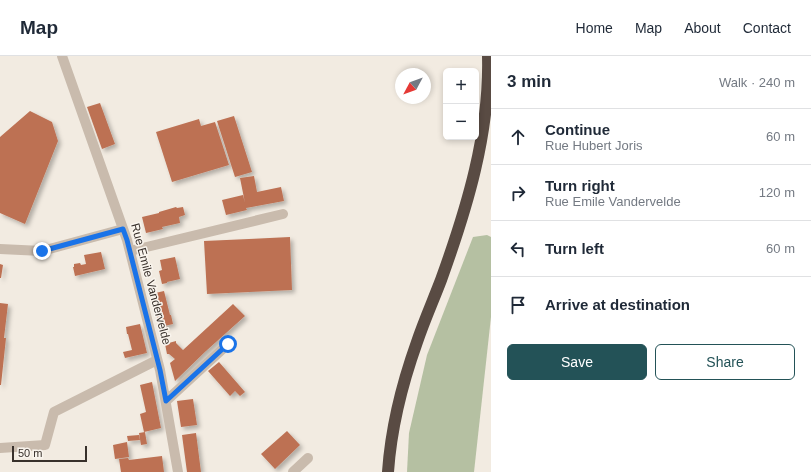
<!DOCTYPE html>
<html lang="en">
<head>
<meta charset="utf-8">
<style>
  body { margin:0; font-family:Arial,sans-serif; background:#f2f2f3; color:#1f2937 }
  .controls { position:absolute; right:12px; top:12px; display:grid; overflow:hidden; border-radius:6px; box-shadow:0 2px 6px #0003 }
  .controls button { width:36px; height:36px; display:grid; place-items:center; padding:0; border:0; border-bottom:1px solid #e0e1e3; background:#fff; color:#1f2937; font:20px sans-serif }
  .compass { position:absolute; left:395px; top:12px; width:36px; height:36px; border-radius:50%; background:#fff; box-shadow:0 2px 6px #0003; rotate:229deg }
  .scale { position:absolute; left:12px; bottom:10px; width:75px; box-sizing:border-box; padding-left:4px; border:2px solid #38302b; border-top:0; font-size:11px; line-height:14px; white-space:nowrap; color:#38302b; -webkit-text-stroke:3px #f9f4ed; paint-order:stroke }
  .stop { position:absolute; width:12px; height:12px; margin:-9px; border:3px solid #1a73e8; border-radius:50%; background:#fff }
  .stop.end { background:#1a73e8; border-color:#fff; box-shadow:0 1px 4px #0008 }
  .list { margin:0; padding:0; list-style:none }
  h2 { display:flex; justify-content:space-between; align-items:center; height:52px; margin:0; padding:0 16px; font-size:17px }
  h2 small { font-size:13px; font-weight:400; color:#747a83 }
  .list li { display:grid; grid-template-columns:26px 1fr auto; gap:12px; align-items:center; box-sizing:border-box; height:56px; padding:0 16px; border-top:1px solid #e0e1e3 }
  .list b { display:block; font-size:15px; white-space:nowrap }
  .list p { margin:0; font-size:13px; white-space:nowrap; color:#747a83 }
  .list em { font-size:13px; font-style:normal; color:#747a83 }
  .actions { display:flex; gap:8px; padding:12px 16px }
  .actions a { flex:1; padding:9px 0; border:1px solid #235257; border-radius:6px; text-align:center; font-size:14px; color:#235257 }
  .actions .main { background:#235257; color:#fff }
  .icon { flex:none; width:22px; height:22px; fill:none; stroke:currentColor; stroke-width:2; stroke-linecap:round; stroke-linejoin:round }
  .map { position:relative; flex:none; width:491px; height:416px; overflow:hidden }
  header { display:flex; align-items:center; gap:24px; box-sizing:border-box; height:56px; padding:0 20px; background:#fff; border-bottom:1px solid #e0e1e3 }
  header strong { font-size:19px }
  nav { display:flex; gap:22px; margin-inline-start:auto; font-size:14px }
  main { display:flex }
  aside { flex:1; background:#fff }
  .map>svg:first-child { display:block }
  .green { fill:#b5c0a2 }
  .building { fill:#bd7153; filter:url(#shadow) }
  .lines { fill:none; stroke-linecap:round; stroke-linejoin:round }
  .minor { stroke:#c9bbad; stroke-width:10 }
  .highway { stroke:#594b43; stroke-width:12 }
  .route { stroke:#1a73e8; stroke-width:5 }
  .labels { text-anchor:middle; stroke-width:3; stroke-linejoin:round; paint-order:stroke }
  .street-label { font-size:12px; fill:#38302b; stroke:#f9f4ed }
</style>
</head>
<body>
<header>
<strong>Map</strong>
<nav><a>Home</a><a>Map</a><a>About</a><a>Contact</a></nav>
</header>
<main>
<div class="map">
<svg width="491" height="416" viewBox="0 0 491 416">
  <defs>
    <filter id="shadow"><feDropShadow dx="3" dy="3" stdDeviation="2" flood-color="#0004"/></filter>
  </defs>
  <rect width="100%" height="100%" fill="#f2ebe1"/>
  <!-- green -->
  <path class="green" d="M487 179 491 181V261L474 416H407L409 377 427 299 473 181Z"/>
  <!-- building -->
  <path class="building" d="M100 47 115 88 102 93 87 51Z
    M30 55 52 66 58 85 25 168 0 157V81Z
    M234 60 252 116 235 121 217 65Z
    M199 63 201 70 215 66 229 109 172 126 156 76Z
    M254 120 257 136 281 131 284 145 246 152 247 154 226 159 222 144 243 139 245 147 240 122Z
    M176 151 177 152 183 151 185 159 179 161 180 167 162 171 163 173 146 177 142 161 159 157V156Z
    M290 181 292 234 207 238 204 185Z
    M101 196 105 213 75 220 73 211H74V208L80 207 81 209 86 208 84 199Z
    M175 201 180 223 167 226V227L162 228 159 215 162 214 160 204Z
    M0 208 3 209 1 222H0Z
    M164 235 170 259H171L173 268 160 271 151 238Z
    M0 247 8 248 4 282H6L1 329H0Z
    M233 248 245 260 206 295 175 325 170 307 175 303 169 298H167L165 288 176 285V287L183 294Z
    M140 268 147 297 125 302 123 296 132 294 128 278H127L126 271Z
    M219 306 245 336 240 340 235 335 230 340 208 315Z
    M152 326 161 372 144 376 140 358 146 356 140 329Z
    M193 343 197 369 181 371 177 345Z
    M287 375 300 389 275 413 261 398Z
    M145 376 147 388 141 389 139 377Z
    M196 377 201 416H187L182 379Z
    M139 379 140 384 128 385 127 380Z
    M127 386 129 401 115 403 113 389Z
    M162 400 164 416H121L119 403 128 402 129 404Z"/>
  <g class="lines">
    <!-- minor -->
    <path class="minor" d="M62 0 127 184 160 314 178 416
      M0 193 42 195 123 173
      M130 195 283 158
      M166 345 228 288
      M0 392 45 389 54 356 157 304
      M293 416 308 402"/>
    <!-- highway -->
    <path class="highway" d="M388 416C391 372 402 328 417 286 424 265 433 245 441 224 467 152 490 77 488 0"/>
  </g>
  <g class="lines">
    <!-- route -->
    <path class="route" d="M42 195 123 173 127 184 160 314 166 345 228 288"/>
  </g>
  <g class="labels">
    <!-- street labels -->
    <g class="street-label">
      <text transform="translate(151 228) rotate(75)" y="4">Rue Emile Vandervelde</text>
    </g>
  </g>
</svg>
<div class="controls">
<button>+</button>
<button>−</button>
</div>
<svg class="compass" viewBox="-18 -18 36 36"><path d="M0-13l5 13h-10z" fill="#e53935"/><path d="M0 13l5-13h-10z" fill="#747a83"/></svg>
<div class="scale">50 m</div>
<div class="stop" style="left:228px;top:288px"></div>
<div class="stop end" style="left:42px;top:195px"></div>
</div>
<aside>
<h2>3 min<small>Walk · 240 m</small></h2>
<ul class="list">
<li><svg class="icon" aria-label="ahead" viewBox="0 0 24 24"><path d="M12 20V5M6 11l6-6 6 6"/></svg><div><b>Continue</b><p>Rue Hubert Joris</p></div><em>60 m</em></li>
<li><svg class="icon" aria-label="right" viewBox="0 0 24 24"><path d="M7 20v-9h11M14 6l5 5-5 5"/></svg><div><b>Turn right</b><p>Rue Emile Vandervelde</p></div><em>120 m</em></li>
<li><svg class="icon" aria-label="left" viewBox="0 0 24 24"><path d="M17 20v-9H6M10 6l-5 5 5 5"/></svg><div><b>Turn left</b></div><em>60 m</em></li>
<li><svg class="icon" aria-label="arrive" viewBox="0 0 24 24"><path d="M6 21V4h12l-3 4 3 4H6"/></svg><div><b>Arrive at destination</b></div></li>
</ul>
<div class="actions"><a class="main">Save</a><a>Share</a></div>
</aside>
</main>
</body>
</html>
